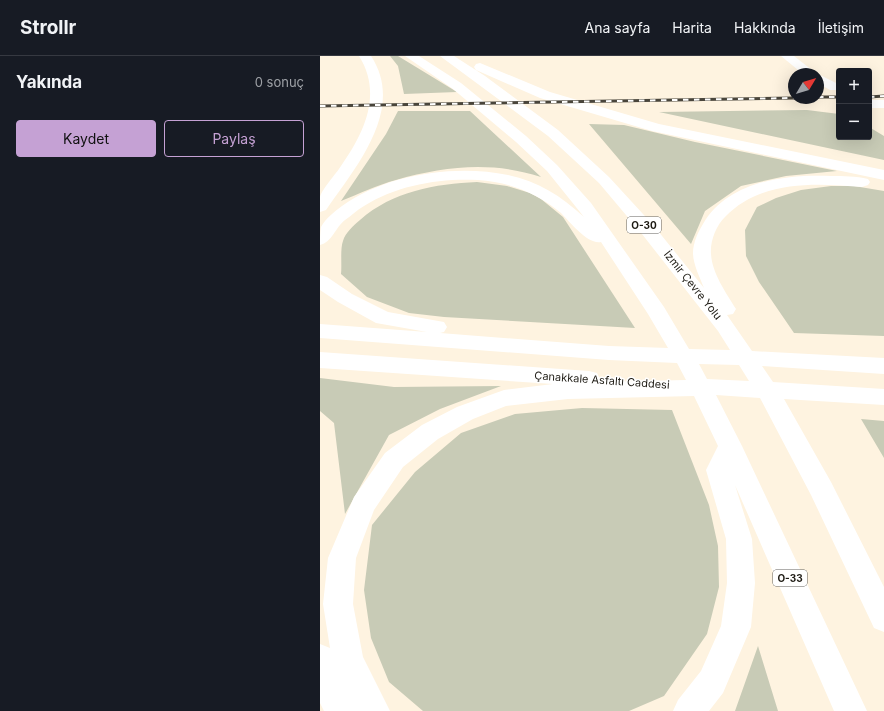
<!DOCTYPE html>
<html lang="tr">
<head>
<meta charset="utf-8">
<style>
  body { margin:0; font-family:Inter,sans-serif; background:#242831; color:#f1f3f6 }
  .controls { position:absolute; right:12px; top:12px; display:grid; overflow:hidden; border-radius:4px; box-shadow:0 4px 16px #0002 }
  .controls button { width:36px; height:36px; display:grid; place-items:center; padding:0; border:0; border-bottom:1px solid #363941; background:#171b24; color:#f1f3f6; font:20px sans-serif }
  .compass { position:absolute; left:468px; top:12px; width:36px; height:36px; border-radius:50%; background:#171b24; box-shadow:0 4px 16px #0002; rotate:52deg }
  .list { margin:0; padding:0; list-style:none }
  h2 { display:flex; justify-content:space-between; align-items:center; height:52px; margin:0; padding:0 16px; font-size:17px }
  h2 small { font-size:13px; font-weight:400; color:#9ea1a6 }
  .actions { display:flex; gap:8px; padding:12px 16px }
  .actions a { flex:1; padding:9px 0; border:1px solid #c5a1d4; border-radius:4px; text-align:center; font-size:14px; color:#c5a1d4 }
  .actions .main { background:#c5a1d4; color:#111 }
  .map { position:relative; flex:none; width:564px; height:655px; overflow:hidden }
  header { display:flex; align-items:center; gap:24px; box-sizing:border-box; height:56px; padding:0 20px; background:#171b24; border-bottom:1px solid #363941 }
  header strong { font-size:19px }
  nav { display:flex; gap:22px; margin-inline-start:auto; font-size:14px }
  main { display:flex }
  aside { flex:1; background:#171b24 }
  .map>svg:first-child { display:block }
  .green { fill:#c8cbb6 }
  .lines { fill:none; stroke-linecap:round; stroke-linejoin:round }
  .minor { fill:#fff; fill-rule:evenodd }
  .highway { fill:#fff; fill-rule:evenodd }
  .rail-casing { stroke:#49453b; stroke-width:3 }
  .rail { stroke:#fff; stroke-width:2; stroke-dasharray:5.5; stroke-linecap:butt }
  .labels { text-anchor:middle; stroke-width:3; stroke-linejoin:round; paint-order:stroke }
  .shield { fill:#fff; stroke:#615f5a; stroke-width:1 }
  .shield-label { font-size:10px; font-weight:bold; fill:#1d1a13 }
  .street-label { font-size:11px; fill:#1d1a13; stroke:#fff }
</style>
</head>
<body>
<header>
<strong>Strollr</strong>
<nav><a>Ana sayfa</a><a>Harita</a><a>Hakkında</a><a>İletişim</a></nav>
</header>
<main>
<aside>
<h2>Yakında<small>0 sonuç</small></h2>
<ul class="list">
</ul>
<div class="actions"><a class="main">Kaydet</a><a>Paylaş</a></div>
</aside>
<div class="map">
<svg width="564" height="655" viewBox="0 0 564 655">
  <rect width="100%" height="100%" fill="#fef3e0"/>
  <!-- green -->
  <path class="green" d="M70 0H78L137 36 84 38 78 10Z
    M487 54 519 58V81H549V71L564 80V104L339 56Z
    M78 55H150L221 121C172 105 125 110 76 124 57 129 39 138 21 145L66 78Z
    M269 68 304 69 375 86 517 115 466 120 421 130 385 155 371 188Z
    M157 126 187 130 210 137 221 143 243 161 315 272 124 261 89 257 47 241 21 218C22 209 20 193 23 185 25 177 34 169 40 164 73 135 115 128 157 126Z
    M511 130H534L564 135V280L474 277 439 226 426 200 425 174 437 151 456 142 481 134Z
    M0 322 74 331 181 330 120 353 69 379 25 458 14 367 0 355Z
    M262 352 352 354 389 449 398 490 399 531 387 578 344 640 309 655H103L69 626 51 582 44 534 52 469 95 416 141 377 195 358Z
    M541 363 564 365V402Z
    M438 590 458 655H415Z"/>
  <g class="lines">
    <!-- minor -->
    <path class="minor" d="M461 0H474L497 18H483Z
      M498 18 518 28V34H510L498 27Z
      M549 44H564V52H549Z"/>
    <!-- highway -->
    <path class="highway" d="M39 0H51C86 53 36 111 6 154L0 156C0 151 0 145 0 141 2 133 16 118 21 110 44 77 63 38 39 0Z
      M85 0H99L141 27 206 80 237 109 271 147 344 251 369 293 410 294 398 275 322 178 279 127 228 80 120 0H134L165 20 238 74 289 121 334 170 384 232C380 222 373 208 373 197 373 187 378 176 383 168 408 125 466 118 511 120 523 120 536 120 548 123L550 126 548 129 542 131C495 127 440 124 405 161 396 170 390 185 391 198 392 217 406 237 416 253L413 258 407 259 432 295 564 302V318L442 310 453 326 564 333V349L464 343 511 426 564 531V576L554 572 491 439 440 342 396 339 422 390 547 655H514L415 429 432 483 435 527 431 571 403 637 389 655H353L358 644 381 615 401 570 407 527 406 483 386 414 398 390 374 340 248 343 186 350 153 363 118 383 83 411 54 454 36 502 33 548 43 601 70 655H4L0 647V588L10 592 3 548 8 502 34 441 65 397 102 369 137 351 184 334 233 328 0 312V296L269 315 277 317 280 323 278 326 366 324 357 307 289 304 0 282V268L107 276 56 267 18 246 0 234V219L7 221 32 238 68 256 124 266 127 271 124 276 120 277 289 290 348 292 328 258 281 186C268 189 250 166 241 157 217 137 190 126 158 124 120 122 77 129 44 150 37 154 31 160 25 164 15 172 12 186 0 189 0 184 0 176 1 171 6 162 14 156 22 150 66 118 136 108 188 119 218 125 241 140 264 161L227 115 196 86 133 33ZM379 308 419 309 429 325 387 323Z
      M160 7 230 36 339 68 564 114V124L332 75 220 42 156 14 154 11 156 8Z"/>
    <defs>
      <path id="rail" d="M498 41H519
        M549 41 564 40
        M0 50 474 42"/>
    </defs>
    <!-- rail casing -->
    <use href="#rail" class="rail-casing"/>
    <!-- rail -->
    <use href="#rail" class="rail"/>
  </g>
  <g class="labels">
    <!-- shield labels -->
    <g class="shield">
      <rect x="307" y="161" width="34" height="16" rx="3"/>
      <rect x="453" y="514" width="34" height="16" rx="3"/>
    </g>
    <g class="shield-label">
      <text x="324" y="173">O-30</text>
      <text x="470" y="526">O-33</text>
    </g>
    <!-- street labels -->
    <g class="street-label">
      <text transform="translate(373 229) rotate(51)" y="4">İzmir Çevre Yolu</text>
      <text transform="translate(282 324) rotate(4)" y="4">Çanakkale Asfaltı Caddesi</text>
    </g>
  </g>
</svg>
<div class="controls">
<button>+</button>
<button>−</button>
</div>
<svg class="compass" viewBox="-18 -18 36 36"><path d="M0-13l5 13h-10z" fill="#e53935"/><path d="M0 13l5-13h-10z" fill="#9ea1a6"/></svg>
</div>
</main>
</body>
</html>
